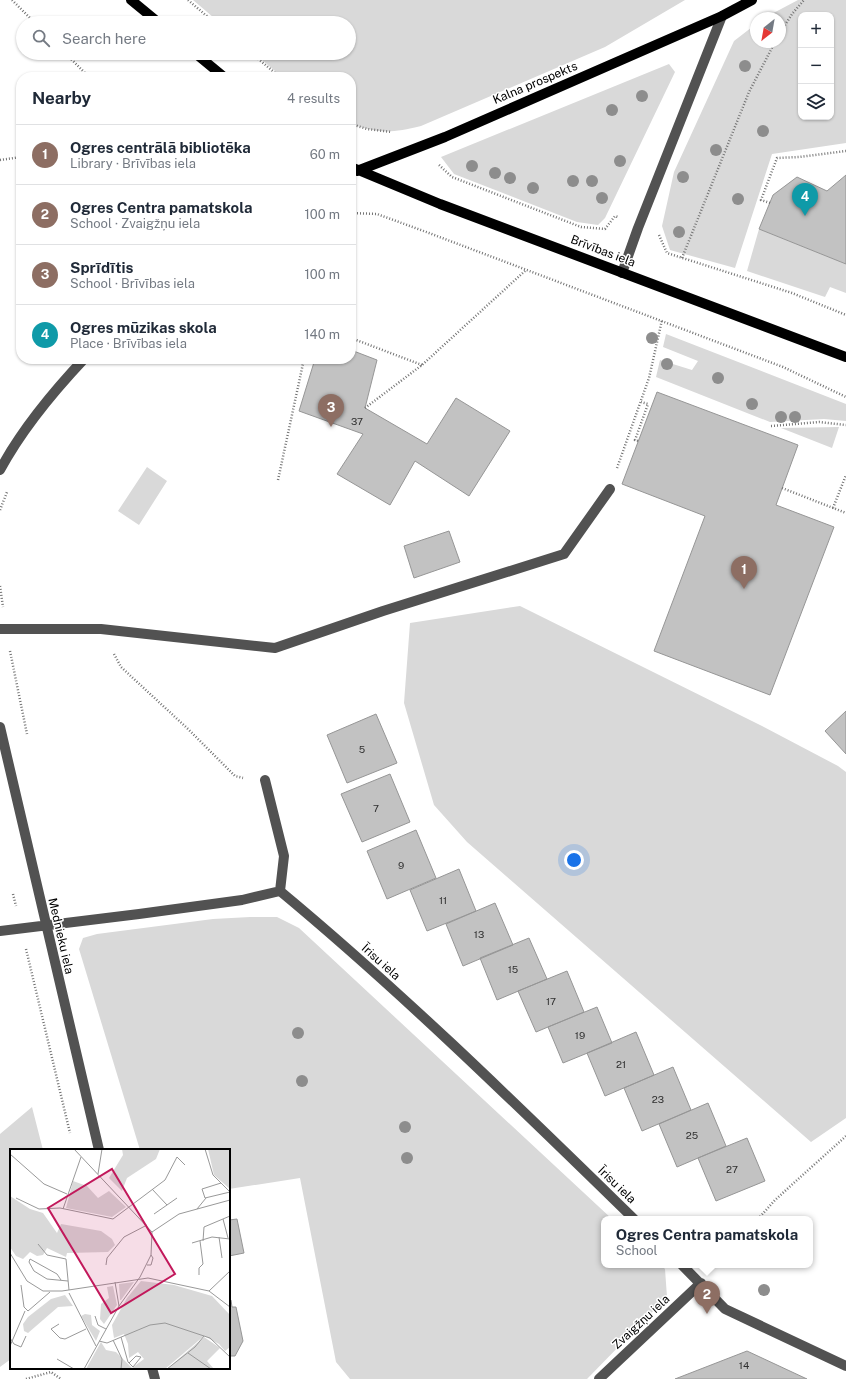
<!DOCTYPE html>
<html lang="en">
<head>
<meta charset="utf-8">
<style>
  body { margin:0; font-family:"Public Sans",sans-serif; background:#f6f6f7; color:#1f2937 }
  .controls { position:absolute; right:12px; top:12px; display:grid; overflow:hidden; border-radius:8px; box-shadow:0 1px 3px #0004 }
  .controls button { width:36px; height:36px; display:grid; place-items:center; padding:0; border:0; border-bottom:1px solid #e0e1e3; background:#fff; color:#1f2937; font:20px sans-serif }
  .compass { position:absolute; left:750px; top:12px; width:36px; height:36px; border-radius:50%; background:#fff; box-shadow:0 1px 3px #0004; rotate:211deg }
  .you { position:absolute; left:574px; top:860px; width:14px; height:14px; margin:-10px; border:3px solid #fff; border-radius:50%; background:#1a73e8; box-shadow:0 0 0 6px #1a73e833 }
  .badge { display:grid; place-items:center; width:26px; height:26px; border-radius:50%; background:#000; color:#fff; font-size:13px; font-weight:700 }
  .pin { position:absolute; translate:-50% -33px; filter:drop-shadow(0 1px 2px #0008) }
  .pin::after { content:''; position:absolute; top:21px; width:14px; height:12px; background:inherit; clip-path:polygon(0 0,100% 0,50% 100%) }
  .popup { position:absolute; left:601px; top:1216px; width:212px; height:52px; box-sizing:border-box; display:grid; place-content:center; border-radius:8px; background:#fff; filter:drop-shadow(0 1px 3px #0005); font-size:13px; white-space:nowrap; color:#747a83 }
  .popup b { font-size:15px; color:#1f2937 }
  .popup::after { content:''; position:absolute; left:50%; top:100%; margin-left:-8px; border:8px solid transparent; border-top-color:#fff }
  .list { margin:0; padding:0; list-style:none }
  h2 { display:flex; justify-content:space-between; align-items:center; height:52px; margin:0; padding:0 16px; font-size:17px }
  h2 small { font-size:13px; font-weight:400; color:#747a83 }
  .list li { display:grid; grid-template-columns:26px 1fr auto; gap:12px; align-items:center; box-sizing:border-box; height:60px; padding:0 16px; border-top:1px solid #e0e1e3 }
  .list b { display:block; font-size:15px; white-space:nowrap }
  .list p { margin:0; font-size:13px; white-space:nowrap; color:#747a83 }
  .list em { font-size:13px; font-style:normal; color:#747a83 }
  .icon { flex:none; width:22px; height:22px; fill:none; stroke:currentColor; stroke-width:2; stroke-linecap:round; stroke-linejoin:round }
  .map { position:relative; flex:none; width:846px; height:1379px; overflow:hidden }
  .search { position:absolute; background:#fff; box-shadow:0 1px 3px #0004; left:16px; top:16px; width:340px; height:44px; display:flex; align-items:center; gap:10px; box-sizing:border-box; padding:0 14px; border-radius:22px; color:#747a83; font-size:15px }
  .panel { position:absolute; background:#fff; box-shadow:0 1px 3px #0004; left:16px; top:72px; width:340px; height:292px; border-radius:16px }
  .map>svg:first-child { display:block }
  .green { fill:#d9d9d9; fill-rule:evenodd }
  .building { fill:#c2c2c2; stroke:#969696 }
  .lines { fill:none; stroke-linecap:round; stroke-linejoin:round }
  .path { stroke:#747474; stroke-width:2.5; stroke-dasharray:1 2; stroke-linecap:butt }
  .minor { stroke:#525252; stroke-width:10 }
  .major { stroke:#000; stroke-width:10 }
  .tree { fill:#8d8d8d }
  .labels { text-anchor:middle; stroke-width:3; stroke-linejoin:round; paint-order:stroke }
  .number-label { font-size:10px; fill:#303030 }
  .street-label { font-size:12px; fill:#000; stroke:#fff }
  .inset-road { fill:none; stroke:#999; stroke-width:1 }
  .view { fill:#c2185b; fill-opacity:0.15; stroke:#c2185b; stroke-width:2 }
  .inset-edge { fill:none; stroke:#000; stroke-width:2 }
</style>
</head>
<body>
<div class="map">
<svg width="846" height="1379" viewBox="0 0 846 1379">
  <rect width="100%" height="100%" fill="#fff"/>
  <!-- green -->
  <path class="green" d="M193 0H685L605 47 421 126C392 133 380 134 351 124V77H282L254 53H349V23H220Z
    M798 0H846V143L772 154 735 268 670 250 662 226 674 172 734 41 756 24V42H780V18H764ZM801 15H831V117H801Z
    M669 64 675 72 605 218 598 225 577 222 454 174 441 157Z
    M759 229 846 264V293L830 287 825 297 747 271Z
    M666 334 846 404V421L824 419 770 422 656 377 660 360 692 370 698 361 663 347Z
    M839 427 832 448 781 428Z
    M147 467 167 481 139 525 118 511Z
    M520 606 760 725 838 766 846 772V1118L811 1142 467 842 434 805 404 703 410 623Z
    M250 917H277L299 928 612 1219H604V1265H661L665 1269 667 1297 587 1379H350L336 1362 300 1178 229 1189V1150H140L79 949 83 938 97 934 213 919Z
    M32 1107 43 1150H11V1359L0 1367V1134Z"/>
  <!-- building -->
  <path class="building" d="M846 175V264L759 229 773 195 797 177 827 191Z
    M351 350 377 360 365 408 427 444 456 398 510 431 469 496 415 461 390 505 337 474 363 434 299 411 315 359H351Z
    M657 392 798 445 776 505 834 527 770 695 654 651 705 516 622 484Z
    M449 531 460 562 414 578 404 546Z
    M846 711V754L825 731Z
    M376 714 397 763 347 783 327 735Z
    M390 774 410 822 362 842 341 794Z
    M416 830 436 878 387 899 367 851Z
    M459 869 476 911 427 931 410 890Z
    M495 903 513 945 463 966 446 924Z
    M529 938 547 979 497 1000 480 958Z
    M567 971 584 1012 536 1032 518 991Z
    M597 1007 612 1043 563 1063 548 1027Z
    M636 1032 654 1075 605 1096 587 1053Z
    M673 1067 691 1110 642 1131 624 1088Z
    M708 1103 726 1146 677 1167 659 1124Z
    M747 1138 765 1181 716 1201 698 1158Z
    M237 1219 244 1253 229 1256V1220Z
    M229 1300H231L232 1307H236L243 1341 235 1356H229Z
    M747 1351 807 1379H675Z"/>
  <g class="lines">
    <!-- path -->
    <path class="path" d="M12 0 35 23
      M188 0 215 23
      M780 33 792 14 804 0
      M65 53 89 77
      M251 53 280 77
      M351 124 367 129 392 132
      M0 160 21 157
      M439 165 452 177 581 227 605 229 615 216 618 217
      M770 203 761 200 777 158 799 157 846 151
      M351 213 377 214 429 233 783 367 846 397
      M659 235 667 253 792 293 846 315
      M682 258 749 92 775 42
      M351 338 422 365
      M106 363 110 359
      M365 408 422 365 526 270
      M771 426 819 422 846 425
      M638 441 635 440 648 404 641 402
      M617 468 649 378 662 320
      M278 480 304 359
      M782 488 846 513
      M833 508 846 475
      M0 510 7 492
      M0 586 3 607
      M10 651 27 734
      M114 654 121 667 188 729 235 776 243 778
      M13 894 16 906
      M26 949 70 1133
      M758 1219 775 1200 846 1136
      M26 1379 51 1372 61 1379"/>
    <!-- minor -->
    <path class="minor" d="M622 273 638 228 722 16
      M0 470C22 429 52 393 84 359
      M0 629H101L275 648 383 611 564 554 610 489
      M0 727 99 1150
      M265 780 284 856 280 891
      M0 931 139 914 242 900 280 891C404 994 519 1107 634 1219
      M682 1265 725 1309 846 1366
      M152 1368 155 1379
      M599 1379 701 1283"/>
    <!-- major -->
    <path class="major" d="M131 0 159 23
      M195 53 224 77
      M351 167 440 204 846 357
      M357 171 445 137 722 16 752 0"/>
  </g>
  <!-- trees -->
  <g class="tree">
    <circle cx="745" cy="66" r="6"/>
    <circle cx="642" cy="96" r="6"/>
    <circle cx="612" cy="110" r="6"/>
    <circle cx="763" cy="131" r="6"/>
    <circle cx="716" cy="150" r="6"/>
    <circle cx="620" cy="161" r="6"/>
    <circle cx="472" cy="166" r="6"/>
    <circle cx="495" cy="173" r="6"/>
    <circle cx="683" cy="177" r="6"/>
    <circle cx="510" cy="178" r="6"/>
    <circle cx="573" cy="181" r="6"/>
    <circle cx="592" cy="181" r="6"/>
    <circle cx="533" cy="188" r="6"/>
    <circle cx="602" cy="198" r="6"/>
    <circle cx="738" cy="199" r="6"/>
    <circle cx="679" cy="232" r="6"/>
    <circle cx="652" cy="338" r="6"/>
    <circle cx="667" cy="364" r="6"/>
    <circle cx="718" cy="378" r="6"/>
    <circle cx="752" cy="404" r="6"/>
    <circle cx="781" cy="417" r="6"/>
    <circle cx="795" cy="417" r="6"/>
    <circle cx="298" cy="1033" r="6"/>
    <circle cx="302" cy="1081" r="6"/>
    <circle cx="405" cy="1127" r="6"/>
    <circle cx="407" cy="1158" r="6"/>
    <circle cx="764" cy="1290" r="6"/>
  </g>
  <g class="labels">
    <!-- number labels -->
    <g class="number-label">
      <text x="357" y="425">37</text>
      <text x="362" y="753">5</text>
      <text x="376" y="812">7</text>
      <text x="401" y="869">9</text>
      <text x="443" y="904">11</text>
      <text x="479" y="938">13</text>
      <text x="513" y="973">15</text>
      <text x="551" y="1005">17</text>
      <text x="580" y="1039">19</text>
      <text x="621" y="1068">21</text>
      <text x="658" y="1103">23</text>
      <text x="692" y="1139">25</text>
      <text x="732" y="1173">27</text>
      <text x="744" y="1369">14</text>
    </g>
    <!-- street labels -->
    <g class="street-label">
      <text transform="translate(535 83) rotate(-23)" y="4">Kalna prospekts</text>
      <text transform="translate(603 251) rotate(21)" y="4">Brīvības iela</text>
      <text transform="translate(61 936) rotate(77)" y="4">Mednieku iela</text>
      <text transform="translate(381 962) rotate(42)" y="4">Īrisu iela</text>
      <text transform="translate(617 1185) rotate(44)" y="4">Īrisu iela</text>
      <text transform="translate(641 1322) rotate(-43)" y="4">Zvaigžņu iela</text>
    </g>
  </g>
  <!-- overview -->
  <g transform="translate(10 1149)">
    <rect width="220" height="220" fill="#fff"/>
    <path d="M112 0H150L146 10 117 29 112 42 99 29 113 6ZM198 0H220V40L204 26ZM63 32 77 37 88 49 99 42 116 58 102 68 56 59ZM0 47 20 60 33 64 47 84 51 75 91 82 102 90 105 96 98 103 57 104 56 108 37 99 33 106 27 107 20 103 13 110 6 107 0 98ZM131 132 164 136 202 147 220 166V198L215 202 209 195 194 187 155 220H76L91 193 96 201 106 203 122 219 134 210 128 203 119 209 118 195 114 185 104 189 102 176 117 149ZM124 133 111 151H110L109 135ZM103 137 107 156 94 175 90 170 91 155 99 149 97 138ZM55 146 63 157 48 158 18 184 14 182 13 175 18 168 41 150ZM75 165 81 166 82 176 90 182 86 192 71 167ZM194 188 210 199 197 212 204 220H157Z" fill="#d9d9d9"/>
    <path class="inset-road" d="M64 0 142 83 141 106 130 128M195 0 203 26 220 43M0 5 34 35 57 45M88 25 92 0M211 34 192 40 195 49 220 43M142 40 157 56 144 65M6 49 29 60 50 59 103 70 155 31 167 8 175 16M157 56 167 49M53 60 71 8M187 60 196 49M213 70 218 89M142 83 169 65 220 51M209 88 212 109M193 92 194 78 220 67M182 94 202 88 220 90M28 95 37 106 56 110 59 141M0 104 17 132 33 142H52L138 129 199 142 220 158M96 116 97 109 114 88 137 76M137 116H141L143 109 141 106M189 126V119L193 115 190 92M51 131 47 125 20 110 19 113 24 122 37 130 58 132M105 133 109 157M11 136 14 158 18 162 40 143M199 142 220 122M59 144 86 197M85 167 88 176 96 180M49 175 41 180 50 189 55 190 76 180M111 188 118 213 123 218 131 208 126 207 119 214M0 189 4 195 11 198 16 187M103 191 112 210 111 220M89 192 97 194 140 176 155 174 200 189 220 208M0 197 15 162M178 204 201 220M47 210 64 220M74 220 109 157 130 128M157 220 185 198 194 187"/>
    <path class="view" d="M102 20 165 125 101 164 38 59Z"/>
    <rect width="220" height="220" class="inset-edge"/>
  </g>
</svg>
<div class="controls">
<button>+</button>
<button>−</button>
<button><svg class="icon" aria-label="layers" viewBox="0 0 24 24"><path d="M12 4l9 5-9 5-9-5zM3 14l9 5 9-5"/></svg></button>
</div>
<svg class="compass" viewBox="-18 -18 36 36"><path d="M0-13l5 13h-10z" fill="#e53935"/><path d="M0 13l5-13h-10z" fill="#747a83"/></svg>
<div class="you"></div>
<div class="pin badge" style="left:744px;top:589px;background:#8d6e63">1</div>
<div class="pin badge" style="left:707px;top:1314px;background:#8d6e63">2</div>
<div class="popup"><b>Ogres Centra pamatskola</b>School</div>
<div class="pin badge" style="left:331px;top:427px;background:#8d6e63">3</div>
<div class="pin badge" style="left:805px;top:216px;background:#0f9aa8">4</div>
<div class="search"><svg class="icon" aria-label="search" viewBox="0 0 24 24"><circle cx="10" cy="10" r="6"/><path d="M15 15l6 6"/></svg>Search here</div>
<section class="panel">
<h2>Nearby<small>4 results</small></h2>
<ul class="list">
<li><span class="badge" style="background:#8d6e63">1</span><div><b>Ogres centrālā bibliotēka</b><p>Library · Brīvības iela</p></div><em>60 m</em></li>
<li><span class="badge" style="background:#8d6e63">2</span><div><b>Ogres Centra pamatskola</b><p>School · Zvaigžņu iela</p></div><em>100 m</em></li>
<li><span class="badge" style="background:#8d6e63">3</span><div><b>Sprīdītis</b><p>School · Brīvības iela</p></div><em>100 m</em></li>
<li><span class="badge" style="background:#0f9aa8">4</span><div><b>Ogres mūzikas skola</b><p>Place · Brīvības iela</p></div><em>140 m</em></li>
</ul>
</section>
</div>
</body>
</html>
